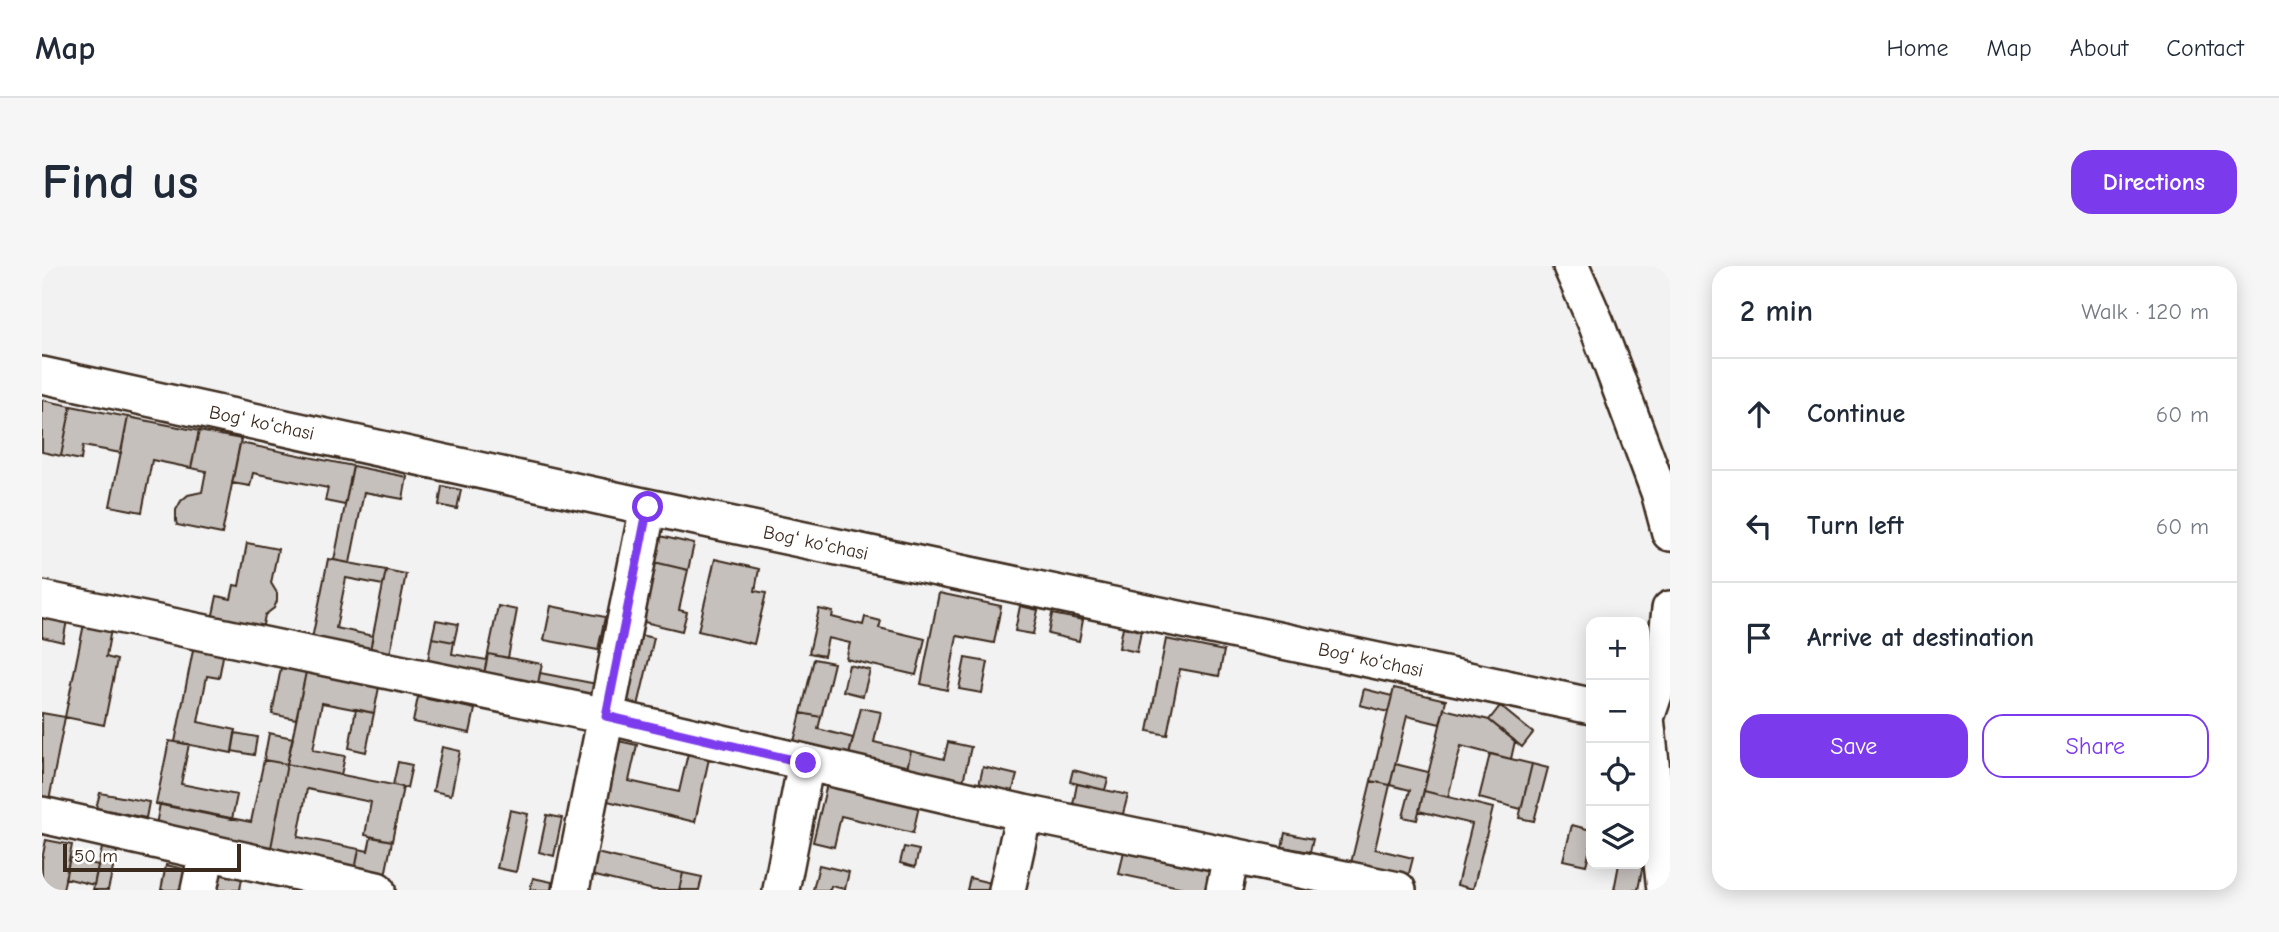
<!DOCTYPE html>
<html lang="en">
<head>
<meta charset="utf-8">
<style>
  body { margin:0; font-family:"Comic Neue",sans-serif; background:#f6f6f7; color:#1f2937 }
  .controls { position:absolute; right:21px; bottom:21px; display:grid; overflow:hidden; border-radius:14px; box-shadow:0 4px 18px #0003 }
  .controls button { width:63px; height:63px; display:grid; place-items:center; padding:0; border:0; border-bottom:2px solid #e0e1e3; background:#fff; color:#1f2937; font:35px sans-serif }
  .scale { position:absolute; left:21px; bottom:18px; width:178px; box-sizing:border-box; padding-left:7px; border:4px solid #3b2a1e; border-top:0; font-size:19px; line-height:24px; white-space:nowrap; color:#3b2a1e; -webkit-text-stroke:5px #fff; paint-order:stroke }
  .stop { position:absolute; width:21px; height:21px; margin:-16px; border:5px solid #7c3aed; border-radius:50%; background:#fff }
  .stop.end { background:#7c3aed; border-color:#fff; box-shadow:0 2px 7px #0008 }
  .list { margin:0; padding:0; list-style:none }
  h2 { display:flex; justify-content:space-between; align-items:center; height:91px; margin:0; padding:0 28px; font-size:30px }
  h2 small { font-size:23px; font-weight:400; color:#747a83 }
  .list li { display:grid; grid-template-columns:46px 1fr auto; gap:21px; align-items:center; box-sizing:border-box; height:112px; padding:0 28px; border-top:2px solid #e0e1e3 }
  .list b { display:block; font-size:26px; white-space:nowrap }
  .list em { font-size:23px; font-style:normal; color:#747a83 }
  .actions { display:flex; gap:14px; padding:21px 28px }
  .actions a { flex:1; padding:16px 0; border:2px solid #7c3aed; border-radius:21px; text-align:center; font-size:24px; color:#7c3aed }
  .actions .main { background:#7c3aed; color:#fff }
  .icon { flex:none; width:38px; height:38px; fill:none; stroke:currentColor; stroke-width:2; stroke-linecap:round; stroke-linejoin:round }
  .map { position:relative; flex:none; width:1628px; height:624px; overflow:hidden; border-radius:21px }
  header { display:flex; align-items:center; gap:42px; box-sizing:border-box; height:98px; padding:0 35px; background:#fff; border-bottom:2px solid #e0e1e3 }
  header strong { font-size:33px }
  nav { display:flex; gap:38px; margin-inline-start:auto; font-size:24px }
  .intro { display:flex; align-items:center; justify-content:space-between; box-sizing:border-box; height:168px; padding:0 42px }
  h1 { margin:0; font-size:49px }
  .button { padding:18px 32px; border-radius:21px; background:#7c3aed; color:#fff; font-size:24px; font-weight:700 }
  main { display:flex; gap:42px; padding:0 42px }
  aside { flex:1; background:#fff; border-radius:21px; box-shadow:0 4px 18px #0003 }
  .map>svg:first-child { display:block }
  .building { fill:#c6c0bd; stroke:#3b2a1e; stroke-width:2 }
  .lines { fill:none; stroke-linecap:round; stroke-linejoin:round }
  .minor-casing { stroke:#3b2a1e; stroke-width:40 }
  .minor { stroke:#fff; stroke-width:35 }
  .route { stroke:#7c3aed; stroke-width:9 }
  .labels { text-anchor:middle; stroke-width:6; stroke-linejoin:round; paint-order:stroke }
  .street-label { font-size:19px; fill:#3b2a1e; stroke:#fff }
</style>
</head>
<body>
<header>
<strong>Map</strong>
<nav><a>Home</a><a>Map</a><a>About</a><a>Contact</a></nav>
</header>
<div class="intro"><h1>Find us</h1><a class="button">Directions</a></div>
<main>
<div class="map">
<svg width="1628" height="624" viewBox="0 0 1628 624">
  <rect width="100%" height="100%" fill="#f3f2f2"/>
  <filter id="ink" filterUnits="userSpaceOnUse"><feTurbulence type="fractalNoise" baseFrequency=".0143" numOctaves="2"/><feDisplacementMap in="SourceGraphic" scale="14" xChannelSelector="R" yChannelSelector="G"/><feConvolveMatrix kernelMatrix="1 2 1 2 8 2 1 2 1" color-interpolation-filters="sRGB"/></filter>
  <g filter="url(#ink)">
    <!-- building -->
    <path class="building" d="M0 134 29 140 19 190 0 186Z
      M29 140 86 151 79 187 41 180 39 194 19 190Z
      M86 151 157 165 149 202 110 194 100 246 68 240Z
      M157 165 199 173 180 268 135 259 134 255V244L139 235 146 229 160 226 164 205 149 202Z
      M198 177 311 200 303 239 283 235 286 222 211 207 208 220 190 217Z
      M311 200 365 211 361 233 322 226 308 297 292 294Z
      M400 220 419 224 415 243 397 239Z
      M618 270 652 278 646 304 612 296Z
      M205 277 236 283 229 317 235 327V335L232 342 223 349 219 368 169 358 175 330 189 333 192 319 197 320Z
      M286 293 344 304 341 319 304 312 294 362 331 370 328 384 270 373Z
      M673 293 717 303 713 325 724 327 712 378 656 365Z
      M612 296 646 304 637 344 645 346 640 365 598 355Z
      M344 304 364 308 348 388 328 384Z
      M897 327 959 340 952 377 915 370 905 424 879 418Z
      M456 340 475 344 466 392 446 388Z
      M509 340 563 351 556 384 502 374Z
      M978 340 996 344 991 368 973 365Z
      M777 343 791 346 790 351 821 359 823 351 839 355 837 362 883 373 874 409 804 393 808 377 786 372 782 390 767 387Z
      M1010 348 1041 354 1037 375 1006 368Z
      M0 349 25 354 21 376 0 371Z
      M394 354 416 358 412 376 390 372Z
      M42 358 69 363 64 391 75 394 62 459 23 451Z
      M1081 361 1099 365 1095 386 1077 382Z
      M593 368 612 372 595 444 576 439Z
      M390 372 412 376 410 388 445 394 440 417 384 405Z
      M1124 373 1182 385 1177 410 1138 403 1125 469 1106 465Z
      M152 379 182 385 177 412 165 410 156 456 194 464 190 487 133 476Z
      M446 388 500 398 494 427 440 417Z
      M923 392 946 396 940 427 917 423Z
      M772 393 792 397 779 451 759 447Z
      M807 399 828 404 821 430 801 425Z
      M239 402 264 406 254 453 230 448Z
      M264 406 337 421 332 447 280 437 271 484 303 490 299 509 245 498Z
      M498 407 560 419 556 441 494 428Z
      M1352 422 1404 434 1398 458 1365 450 1348 519 1329 515Z
      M1322 423 1350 430 1346 446 1318 439Z
      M376 431 433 443 428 467 371 456Z
      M1458 440 1491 467 1480 481 1447 454Z
      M819 442 839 446 832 476 869 485 863 511 805 497Z
      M314 443 332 447 324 486 307 482Z
      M1402 443 1447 454 1473 475 1469 493 1419 480 1406 531 1382 525Z
      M0 447 23 451 6 540 0 539Z
      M759 447 779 451 776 463 811 472 805 497 750 484Z
      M193 467 215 471 212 489 190 485Z
      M227 467 251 472 245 498 222 494Z
      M567 473 595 479 587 515 637 526 647 483 668 488 653 556 553 532Z
      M127 475 147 478 139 518 195 529 190 553 114 538Z
      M906 476 929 481 919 524 863 511 869 485 902 493Z
      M400 481 418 485 409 529 391 525Z
      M1448 488 1490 498 1479 543 1437 532Z
      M222 494 245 498 228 587 113 564 118 538 209 556Z
      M356 496 370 499 365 522 351 519Z
      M245 498 361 521 350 575 323 569 329 536 265 523 256 571 317 583 313 604 228 587Z
      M1353 498 1386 506 1375 554 1361 551 1368 524 1348 519Z
      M1490 498 1506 502 1492 555 1477 552Z
      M941 501 975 509 970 527 937 519Z
      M1031 504 1066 513 1063 524 1028 516Z
      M1329 515 1348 519 1333 583 1371 592 1365 615 1308 601Z
      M785 518 877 540 871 567 799 550 792 581 771 576Z
      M1035 518 1086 529 1079 555 1030 544Z
      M1382 525 1451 542 1431 623 1415 619 1430 558 1377 545Z
      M58 527 107 536 104 552 54 542Z
      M468 544 486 548 474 606 455 602Z
      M505 549 520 552 512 590 497 586Z
      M1530 559 1549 564V579L1544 599 1521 594Z
      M1243 567 1271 573 1268 586 1240 581Z
      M329 571 350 575 343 610 313 604 317 583 326 585Z
      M4 574 30 579 21 624H0V593Z
      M862 581 877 584 873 601 858 597Z
      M60 582 75 585 66 624H51Z
      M1082 585 1171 604 1166 624H1142V622L1077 608Z
      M550 586 641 607 637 624H612L545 608Z
      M28 592 56 599 52 619 23 612Z
      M1577 598H1601L1596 624H1572Z
      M124 599 150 605 146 624H119Z
      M777 599 807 606 803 623 789 620 788 624H771Z
      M176 607 200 612 198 624H172Z
      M641 607 660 611 657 624H637Z
      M491 612 510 616 509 624H488Z
      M928 612 953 618 952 624H925Z"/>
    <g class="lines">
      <defs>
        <path id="minor" d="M1529 0 1554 57 1617 226 1628 267
          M0 109 606 241 1549 440
          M0 333 564 450 982 547 1356 624
          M0 549 335 624
          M157 624 165 586
          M529 624 606 241
          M739 624 764 497
          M965 624 982 547
          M1182 624 1189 590
          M1623 624 1604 452 1622 399 1628 343"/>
      </defs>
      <!-- minor casing -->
      <use href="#minor" class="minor-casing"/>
      <!-- minor -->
      <use href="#minor" class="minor"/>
    </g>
  </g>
  <g class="lines" filter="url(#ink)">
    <!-- route -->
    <path class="route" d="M606 241 564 450 764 497"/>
  </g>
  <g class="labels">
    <!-- street labels -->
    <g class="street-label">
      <text transform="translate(220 156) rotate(12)" y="7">Bogʻ koʻchasi</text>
      <text transform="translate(774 276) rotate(12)" y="7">Bogʻ koʻchasi</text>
      <text transform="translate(1329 393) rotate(12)" y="7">Bogʻ koʻchasi</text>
    </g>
  </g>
</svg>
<div class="controls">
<button>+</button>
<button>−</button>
<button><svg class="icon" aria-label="locate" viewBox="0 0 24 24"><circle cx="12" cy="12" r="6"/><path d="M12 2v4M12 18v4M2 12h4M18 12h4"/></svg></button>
<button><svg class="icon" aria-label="layers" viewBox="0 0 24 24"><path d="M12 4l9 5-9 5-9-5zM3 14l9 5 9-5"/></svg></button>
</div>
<div class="scale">50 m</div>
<div class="stop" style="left:606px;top:241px"></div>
<div class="stop end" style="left:764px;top:497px"></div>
</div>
<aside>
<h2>2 min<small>Walk · 120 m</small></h2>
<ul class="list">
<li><svg class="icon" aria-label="ahead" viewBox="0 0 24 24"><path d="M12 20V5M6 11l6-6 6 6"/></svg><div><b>Continue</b></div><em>60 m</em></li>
<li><svg class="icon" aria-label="left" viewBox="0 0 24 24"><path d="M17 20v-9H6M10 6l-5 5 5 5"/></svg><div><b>Turn left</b></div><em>60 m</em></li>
<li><svg class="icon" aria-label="arrive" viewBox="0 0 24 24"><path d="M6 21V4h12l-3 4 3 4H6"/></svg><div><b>Arrive at destination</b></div></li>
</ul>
<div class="actions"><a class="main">Save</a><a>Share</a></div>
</aside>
</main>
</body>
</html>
